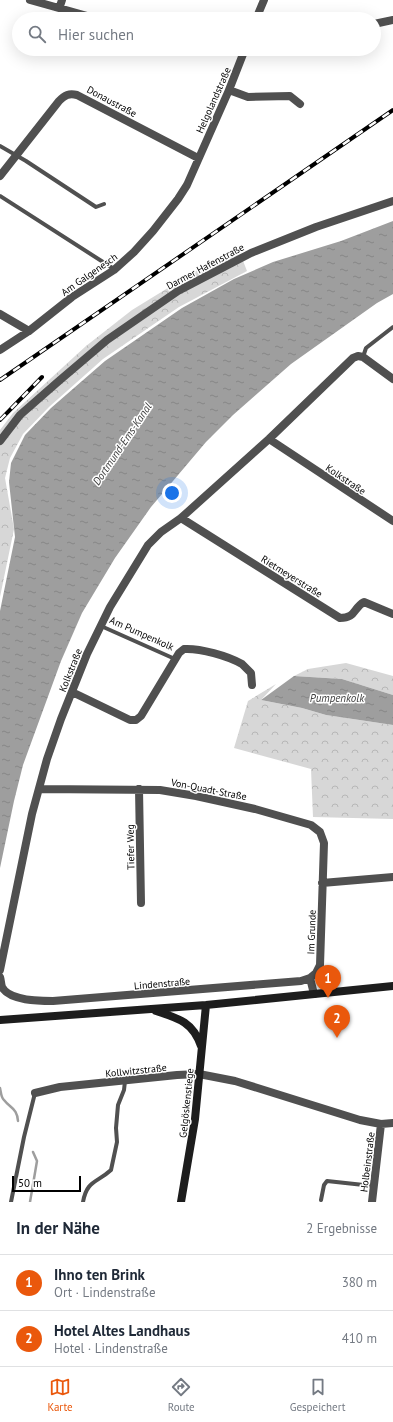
<!DOCTYPE html>
<html lang="de">
<head>
<meta charset="utf-8">
<style>
  body { margin:0; font-family:"PT Sans",sans-serif; background:#f2f2f3; color:#1f2937 }
  .scale { position:absolute; left:12px; bottom:10px; width:69px; box-sizing:border-box; padding-left:4px; border:2px solid #000; border-top:0; font-size:11px; line-height:14px; white-space:nowrap; color:#000; -webkit-text-stroke:3px #fff; paint-order:stroke }
  .you { position:absolute; left:172px; top:493px; width:14px; height:14px; margin:-10px; border:3px solid #fff; border-radius:50%; background:#1a73e8; box-shadow:0 0 0 6px #1a73e833 }
  .badge { display:grid; place-items:center; width:26px; height:26px; border-radius:50%; background:#ea580c; color:#fff; font-size:13px; font-weight:700 }
  .pin { position:absolute; translate:-50% -33px; filter:drop-shadow(0 1px 2px #0008) }
  .pin::after { content:''; position:absolute; top:21px; width:14px; height:12px; background:inherit; clip-path:polygon(0 0,100% 0,50% 100%) }
  .list { margin:0; padding:0; list-style:none }
  h2 { display:flex; justify-content:space-between; align-items:center; height:52px; margin:0; padding:0 16px; font-size:17px }
  h2 small { font-size:13px; font-weight:400; color:#747a83 }
  .list li { display:grid; grid-template-columns:26px 1fr auto; gap:12px; align-items:center; box-sizing:border-box; height:56px; padding:0 16px; border-top:1px solid #e0e1e3 }
  .list b { display:block; font-size:15px; white-space:nowrap }
  .list p { margin:0; font-size:13px; white-space:nowrap; color:#747a83 }
  .list em { font-size:13px; font-style:normal; color:#747a83 }
  .icon { flex:none; width:22px; height:22px; fill:none; stroke:currentColor; stroke-width:2; stroke-linecap:round; stroke-linejoin:round }
  .map { position:relative; flex:none; width:393px; height:1202px; overflow:hidden }
  .search { position:absolute; background:#fff; box-shadow:0 4px 16px #0002; left:12px; right:12px; top:12px; height:44px; display:flex; align-items:center; gap:10px; box-sizing:border-box; padding:0 14px; border-radius:22px; color:#747a83; font-size:15px }
  .sheet { height:164px; background:#fff }
  nav { display:flex; justify-content:space-around; align-items:center; box-sizing:border-box; height:56px; border-top:1px solid #e0e1e3; background:#fff; font-size:11px; color:#747a83 }
  nav a { display:grid; justify-items:center; gap:2px }
  nav .on { color:#ea580c }
  .map>svg:first-child { display:block }
  .forest { fill:url(#forest-crowns) }
  .water { fill:url(#water-ripples) }
  .lines { fill:none; stroke-linecap:round; stroke-linejoin:round }
  .stream { stroke:#9e9e9e; stroke-width:2.5 }
  .lane { stroke:#505050; stroke-width:4 }
  .street { stroke:#505050; stroke-width:8 }
  .secondary { stroke:#1d1d1d; stroke-width:8 }
  .rail-casing { stroke:#000; stroke-width:4 }
  .rail { stroke:#fff; stroke-width:2.5; stroke-dasharray:8; stroke-linecap:butt }
  .labels { text-anchor:middle; stroke-width:3; stroke-linejoin:round; paint-order:stroke }
  .street-label { font-size:10px; fill:#000; stroke:#fff }
  .water-label { font-size:11px; font-style:italic; fill:#3f3f3f; stroke:#fff }
</style>
</head>
<body>
<div class="map">
<svg width="393" height="1202" viewBox="0 0 393 1202">
  <defs>
    <pattern id="forest-crowns" width="20" height="18" patternUnits="userSpaceOnUse"><rect width="20" height="18" fill="#d7d7d7"/><path d="M2 6a3 3 0 1 1 6 0M12 15a3 3 0 1 1 6 0" fill="none" stroke="#b7b7b7"/></pattern>
    <pattern id="water-ripples" width="26" height="14" patternUnits="userSpaceOnUse"><rect width="26" height="14" fill="#9e9e9e"/><path d="M2 4q2-2 4 0t4 0M15 11q2-2 4 0t4 0" fill="none" stroke="#868686"/></pattern>
  </defs>
  <rect width="100%" height="100%" fill="#fff"/>
  <!-- forest -->
  <path class="forest" d="M238 248 247 271 179 307 103 359 49 407 23 434 10 458 5 478 14 529 0 597V430L13 413 86 346 132 310 202 267Z
    M346 663 393 676V695L342 679 294 676 308 669Z
    M276 684 261 700 302 708 326 715 393 725V819L313 817 311 769 234 748 248 701Z"/>
  <!-- water -->
  <path class="water" d="M393 221V294L377 303 291 364 233 415 206 442 151 507 115 558 82 613 61 661 23 765 14 801 0 868V611L15 537 9 482 11 463 25 435 51 408 105 361 182 308 234 279 273 262 341 241Z
    M294 676 342 679 393 695V725L326 715 302 708 261 700Z"/>
  <g class="lines">
    <!-- stream -->
    <path class="stream" d="M0 1088C1 1092 1 1098 4 1100 11 1109 17 1108 18 1121
      M30 1202 37 1161 33 1152"/>
    <!-- lane -->
    <path class="lane" d="M0 146 26 161 96 207 104 204
      M0 196 114 269
      M363 357 366 348 393 327
      M101 626 175 659
      M321 1200 324 1185 327 1181 373 1186
      M11 1202 24 1137 35 1093
      M83 1202C87 1180 97 1183 111 1170L117 1142 116 1128 118 1105 124 1090 125 1081"/>
    <!-- street -->
    <path class="street" d="M30 0 98 19
      M59 9 62 0
      M256 19 264 0
      M374 24 393 20
      M229 90 248 97 290 96 300 104
      M0 176 59 101C65 95 69 93 77 95L198 158
      M0 314 29 331
      M0 350 29 331 72 297 114 270 134 252 153 231 178 199 187 185 229 90 245 49
      M269 439 393 521
      M0 441 20 415 60 380 107 340 178 291 251 253 316 227 393 201
      M181 518 340 618C356 618 353 608 364 602L393 614
      M72 692 130 720H136L141 716 179 653 184 649C200 648 228 656 242 664 245 667 248 670 251 673L252 685
      M39 789 160 790 196 796 255 809 311 825 320 832 324 843 320 965 316 973 310 978
      M139 789 141 903
      M322 883 393 877
      M0 970 32 814 47 759 61 719 87 654 110 607 148 545 161 532 181 518 269 439 353 358 358 356 363 357 393 379
      M0 977C1 980 1 984 2 987 9 1001 40 1001 53 1001L301 981 310 978 314 994
      M35 1093 60 1087 177 1075 199 1074 235 1081 360 1120 381 1124 393 1123
      M372 1202 381 1124"/>
    <!-- secondary -->
    <path class="secondary" d="M156 1011C178 1018 193 1022 201 1046
      M0 1020 206 1005 393 986
      M181 1202 195 1119 206 1005"/>
    <defs>
      <path id="rail" d="M0 380 393 110
        M0 420 42 377"/>
    </defs>
    <!-- rail casing -->
    <use href="#rail" class="rail-casing"/>
    <!-- rail -->
    <use href="#rail" class="rail"/>
  </g>
  <g class="labels">
    <!-- street labels -->
    <g class="street-label">
      <text transform="translate(213 100) rotate(-66)" y="4">Helgolandstraße</text>
      <text transform="translate(112 101) rotate(28)" y="4">Donaustraße</text>
      <text transform="translate(205 266) rotate(-28)" y="4">Darmer Hafenstraße</text>
      <text transform="translate(89 274) rotate(-35)" y="4">Am Galgenesch</text>
      <text transform="translate(346 479) rotate(34)" y="4">Kolkstraße</text>
      <text transform="translate(292 576) rotate(32)" y="4">Rietmeyerstraße</text>
      <text transform="translate(142 633) rotate(24)" y="4">Am Pumpenkolk</text>
      <text transform="translate(70 670) rotate(-68)" y="4">Kolkstraße</text>
      <text transform="translate(209 789) rotate(11)" y="4">Von-Quadt-Straße</text>
      <text transform="translate(130 847) rotate(-91)" y="4">Tiefer Weg</text>
      <text transform="translate(311 932) rotate(-88)" y="4">Im Grunde</text>
      <text transform="translate(162 983) rotate(-5)" y="4">Lindenstraße</text>
      <text transform="translate(136 1070) rotate(-6)" y="4">Kollwitzstraße</text>
      <text transform="translate(186 1103) rotate(-84)" y="4">Gelgöskenstiege</text>
      <text transform="translate(367 1162) rotate(-83)" y="4">Holbeinstraße</text>
    </g>
    <!-- water labels -->
    <g class="water-label">
      <text transform="translate(122 444) rotate(-56)" y="4">Dortmund-Ems-Kanal</text>
      <text x="337" y="702">Pumpenkolk</text>
    </g>
  </g>
</svg>
<div class="scale">50 m</div>
<div class="you"></div>
<div class="pin badge" style="left:328px;top:998px">1</div>
<div class="pin badge" style="left:337px;top:1038px">2</div>
<div class="search"><svg class="icon" aria-label="search" viewBox="0 0 24 24"><circle cx="10" cy="10" r="6"/><path d="M15 15l6 6"/></svg>Hier suchen</div>
</div>
<section class="sheet">
<h2>In der Nähe<small>2 Ergebnisse</small></h2>
<ul class="list">
<li><span class="badge">1</span><div><b>Ihno ten Brink</b><p>Ort · Lindenstraße</p></div><em>380 m</em></li>
<li><span class="badge">2</span><div><b>Hotel Altes Landhaus</b><p>Hotel · Lindenstraße</p></div><em>410 m</em></li>
</ul>
</section>
<nav>
<a class="on"><svg class="icon" aria-label="map" viewBox="0 0 24 24"><path d="M3 6l6-2 6 2 6-2v14l-6 2-6-2-6 2zM9 4v14M15 6v14"/></svg>Karte</a>
<a><svg class="icon" aria-label="directions" viewBox="0 0 24 24"><path d="M12 3l9 9-9 9-9-9zM9 14v-3h6M13 9l2 2-2 2"/></svg>Route</a>
<a><svg class="icon" aria-label="saved" viewBox="0 0 24 24"><path d="M7 4h10v16l-5-4-5 4z"/></svg>Gespeichert</a>
</nav>
</body>
</html>
